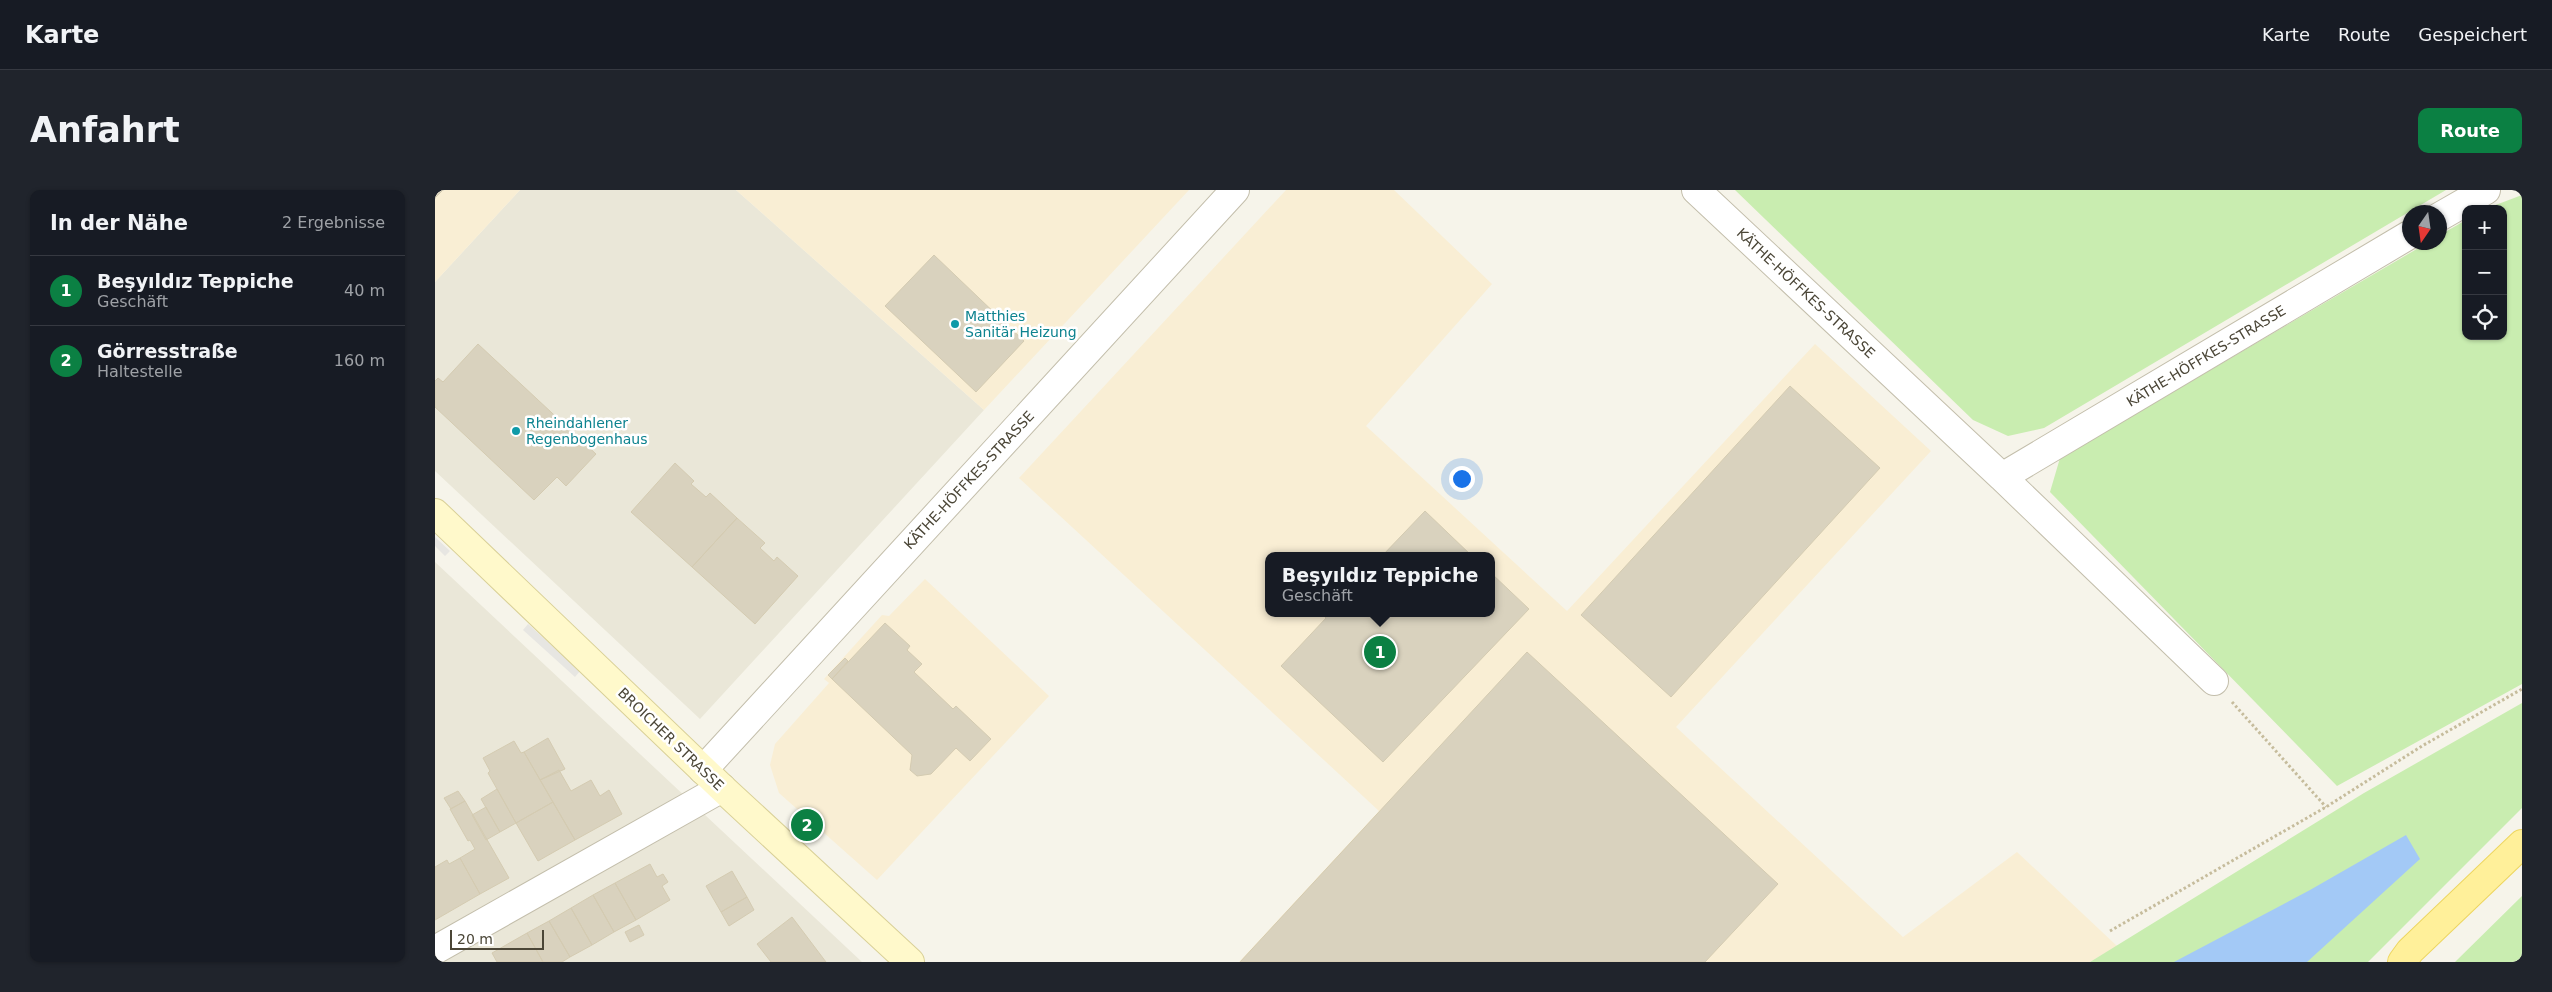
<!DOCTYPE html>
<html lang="de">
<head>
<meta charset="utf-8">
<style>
  body { margin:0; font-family:"DejaVu Sans",sans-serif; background:#20242c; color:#f1f3f6 }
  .controls { position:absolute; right:15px; top:15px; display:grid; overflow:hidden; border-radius:10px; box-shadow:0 1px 4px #0004 }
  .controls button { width:45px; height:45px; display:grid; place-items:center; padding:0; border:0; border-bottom:1px solid #363941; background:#171b24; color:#f1f3f6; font:25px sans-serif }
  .compass { position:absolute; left:1967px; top:15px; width:45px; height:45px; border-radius:50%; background:#171b24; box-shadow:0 1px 4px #0004; rotate:193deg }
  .scale { position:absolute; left:15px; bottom:12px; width:94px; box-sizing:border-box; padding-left:5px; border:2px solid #4b4637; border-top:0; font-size:14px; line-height:18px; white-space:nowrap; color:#4b4637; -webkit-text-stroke:4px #fff; paint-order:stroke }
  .you { position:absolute; left:1026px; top:288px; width:18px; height:18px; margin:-12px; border:4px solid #fff; border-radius:50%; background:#1a73e8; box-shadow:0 0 0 8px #1a73e833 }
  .badge { display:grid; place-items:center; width:32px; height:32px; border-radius:50%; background:#0b8043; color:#fff; font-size:16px; font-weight:700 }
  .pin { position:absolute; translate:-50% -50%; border:2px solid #fff; box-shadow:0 1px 5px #0006 }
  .popup { position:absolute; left:830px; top:362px; width:230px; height:65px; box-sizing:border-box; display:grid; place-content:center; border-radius:10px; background:#171b24; filter:drop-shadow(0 1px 4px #0005); font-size:16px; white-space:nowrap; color:#9ea1a6 }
  .popup b { font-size:19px; color:#f1f3f6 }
  .popup::after { content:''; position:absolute; left:50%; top:100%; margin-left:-10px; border:10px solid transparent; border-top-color:#171b24 }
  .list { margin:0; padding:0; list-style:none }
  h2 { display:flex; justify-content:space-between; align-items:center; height:65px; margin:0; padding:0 20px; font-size:21px }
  h2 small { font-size:16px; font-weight:400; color:#9ea1a6 }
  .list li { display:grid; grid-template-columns:32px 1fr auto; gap:15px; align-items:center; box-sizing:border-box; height:70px; padding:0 20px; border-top:1px solid #363941 }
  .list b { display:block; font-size:19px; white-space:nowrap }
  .list p { margin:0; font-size:16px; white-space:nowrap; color:#9ea1a6 }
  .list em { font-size:16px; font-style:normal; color:#9ea1a6 }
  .icon { flex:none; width:28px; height:28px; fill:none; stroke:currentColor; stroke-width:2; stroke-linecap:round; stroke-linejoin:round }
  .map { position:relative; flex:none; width:2087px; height:772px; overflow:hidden; border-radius:10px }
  header { display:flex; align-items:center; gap:30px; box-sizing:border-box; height:70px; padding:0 25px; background:#171b24; border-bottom:1px solid #363941 }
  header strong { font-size:24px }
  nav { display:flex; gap:28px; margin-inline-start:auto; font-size:18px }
  .intro { display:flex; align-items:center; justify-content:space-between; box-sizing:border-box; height:120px; padding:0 30px }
  h1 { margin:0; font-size:35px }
  .button { padding:12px 22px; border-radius:10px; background:#0b8043; color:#fff; font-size:18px; font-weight:700 }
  main { display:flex; gap:30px; padding:0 30px }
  aside { flex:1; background:#171b24; border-radius:10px; box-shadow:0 1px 4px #0004 }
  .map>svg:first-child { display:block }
  .residential { fill:#eae7d8 }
  .commercial { fill:#f9eed4; fill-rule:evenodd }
  .green { fill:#c9edb0 }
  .parking { fill:#e7e6e2 }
  .water { fill:#a3c9f6 }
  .building { fill:#d9d2be; stroke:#d4cbb1 }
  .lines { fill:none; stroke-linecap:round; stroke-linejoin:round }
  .street-casing { stroke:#c3beab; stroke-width:30 }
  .secondary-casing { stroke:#d9d097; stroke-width:30 }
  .primary-casing { stroke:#edd661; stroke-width:30 }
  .path { stroke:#c6bc9c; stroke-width:3; stroke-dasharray:2.5 2.5; stroke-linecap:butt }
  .street { stroke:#fff; stroke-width:28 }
  .secondary { stroke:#fff9cb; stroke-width:28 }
  .primary { stroke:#fff09a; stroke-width:28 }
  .culture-dot { fill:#0f9aa8; stroke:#fff; stroke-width:2 }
  .labels { text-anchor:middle; stroke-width:5; stroke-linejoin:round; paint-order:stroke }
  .street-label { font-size:14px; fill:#4b4637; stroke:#fff }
  .culture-label { font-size:14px; fill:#0d838f; stroke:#fff; text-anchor:start }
</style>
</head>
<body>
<header>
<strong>Karte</strong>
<nav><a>Karte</a><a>Route</a><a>Gespeichert</a></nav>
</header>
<div class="intro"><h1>Anfahrt</h1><a class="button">Route</a></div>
<main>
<aside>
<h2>In der Nähe<small>2 Ergebnisse</small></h2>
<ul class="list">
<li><span class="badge">1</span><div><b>Beşyıldız Teppiche</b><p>Geschäft</p></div><em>40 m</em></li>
<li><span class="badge">2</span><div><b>Görresstraße</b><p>Haltestelle</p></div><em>160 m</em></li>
</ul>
</aside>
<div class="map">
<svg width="2087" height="772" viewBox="0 0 2087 772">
  <rect width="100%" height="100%" fill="#f6f4ea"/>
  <!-- residential -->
  <path class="residential" d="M85 0H301L549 220 265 529 0 281V92Z
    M0 372 427 772H0Z"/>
  <!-- commercial -->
  <path class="commercial" d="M0 0H85L0 92Z
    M301 0H754L549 220Z
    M851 0H959L1057 94 931 236 1132 421 1380 154 1496 261 1241 537 1468 747 1582 662 1682 756 1655 772H804L944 621 584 288ZM834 366H1056V423H834Z
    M490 389 614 506 442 690 344 603 335 575 340 554 394 493 389 489 447 425 454 426Z"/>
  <!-- green -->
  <path class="green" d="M1300 0H2011L1609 238 1573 246 1538 230Z
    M2087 5V494L1902 596 1615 302 1625 268 1992 53 2004 52 2005 45 2031 30V146H2068V19H2050Z
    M2087 513V618L1933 772H1655L1929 603Z
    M2087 706V772H2020Z"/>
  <!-- parking -->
  <path class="parking" d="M0 347 15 361 10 366 0 356Z
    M93 434 145 481 140 487 88 440Z"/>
  <!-- water -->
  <path class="water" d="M1971 645 1985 669 1872 772H1739L1875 700Z"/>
  <!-- building -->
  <path class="building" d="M0 0H8L0 8Z
    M499 65 589 151 541 202 450 116Z
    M43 154 161 264 131 296 122 287 99 310 0 217V191L3 188 8 192Z
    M1355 196 1445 278 1236 507 1146 425Z
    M240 273 259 291 256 294 271 307 275 303 302 328 257 377 196 322Z
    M990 321 1037 366H947Z
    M302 328 330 353 325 358 339 371 342 367 363 386 320 434 257 377Z
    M1056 383 1094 419 948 572 846 476 891 428 886 423H1056Z
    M450 433 475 456 472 460 487 474 479 482 518 519 521 516 556 549 535 571 521 558 496 584 482 586 475 580 477 565 397 489Z
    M1092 462 1343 694 1270 772H805Z
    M410 468 413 471 397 489 393 485Z
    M113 548 130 579 105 590 89 562Z
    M79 551 86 563 89 562 118 612 81 633 53 583 55 581 48 568Z
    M124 580 136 601 156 590 165 606 174 600 187 624 140 650 105 590Z
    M62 599 81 633 65 642 46 609Z
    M23 601 30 611 16 619 9 608Z
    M30 611 74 688 45 704 25 668 40 659 35 650 33 651 15 619Z
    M118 612 140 650 103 671 81 633Z
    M51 617 65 642 51 650 37 625Z
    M25 668 45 704 0 730V677L12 670 14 674Z
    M215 674 222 687 228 684 233 692 227 696 235 710 201 730 180 693Z
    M297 681 312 707 286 722 271 696Z
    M180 693 201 730 179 742 158 705Z
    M158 705 179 742 157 755 136 718Z
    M312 707 319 720 294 736 286 722Z
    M136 718 157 755 135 767 114 731Z
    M357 727 391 772H336L322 754Z
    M114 731 135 767 127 772H108L92 743Z
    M204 735 209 745 195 752 190 742Z
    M92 743 108 772H62L57 763Z"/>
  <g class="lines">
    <defs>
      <path id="street" d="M1261 0 1567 287 1974 45
        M2004 27 2051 0
        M1567 287 1779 491
        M268 580 800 0
        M0 760 287 598"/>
      <path id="secondary" d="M0 323 287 598 475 772"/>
      <path id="primary" d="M1967 772 1975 761 2087 654"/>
    </defs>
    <!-- street casing -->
    <use href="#street" class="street-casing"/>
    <!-- secondary casing -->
    <use href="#secondary" class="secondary-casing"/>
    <!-- primary casing -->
    <use href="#primary" class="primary-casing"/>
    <!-- path -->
    <path class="path" d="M1797 512 1891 617
      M1675 741 1891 617 1987 556 2087 499"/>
    <!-- street -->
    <use href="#street" class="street"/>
    <!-- secondary -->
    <use href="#secondary" class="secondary"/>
    <!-- primary -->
    <use href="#primary" class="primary"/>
  </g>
  <!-- markers -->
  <g class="culture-dot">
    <circle cx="520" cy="134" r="5"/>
    <circle cx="81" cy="241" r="5"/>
  </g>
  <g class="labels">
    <!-- street labels -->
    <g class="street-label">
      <text transform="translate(1371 103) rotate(43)" y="5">KÄTHE-HÖFFKES-STRASSE</text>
      <text transform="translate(1771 166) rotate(-31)" y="5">KÄTHE-HÖFFKES-STRASSE</text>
      <text transform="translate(534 290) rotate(-47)" y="5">KÄTHE-HÖFFKES-STRASSE</text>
      <text transform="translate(236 549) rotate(44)" y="5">BROICHER STRASSE</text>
    </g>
    <!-- culture labels -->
    <g class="culture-label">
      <text x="530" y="131">Matthies<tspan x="530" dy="16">Sanitär Heizung</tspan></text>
      <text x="91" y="238">Rheindahlener<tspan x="91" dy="16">Regenbogenhaus</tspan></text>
    </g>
  </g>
</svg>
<div class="controls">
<button>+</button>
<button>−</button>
<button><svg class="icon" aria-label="locate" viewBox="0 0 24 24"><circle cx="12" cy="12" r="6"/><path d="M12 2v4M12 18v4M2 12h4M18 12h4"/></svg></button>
</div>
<svg class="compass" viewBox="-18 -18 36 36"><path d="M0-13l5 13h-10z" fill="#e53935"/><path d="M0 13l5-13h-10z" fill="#9ea1a6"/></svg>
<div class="scale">20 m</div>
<div class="you"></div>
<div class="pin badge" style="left:945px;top:462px">1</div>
<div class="popup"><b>Beşyıldız Teppiche</b>Geschäft</div>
<div class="pin badge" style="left:372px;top:635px">2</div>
</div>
</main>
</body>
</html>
